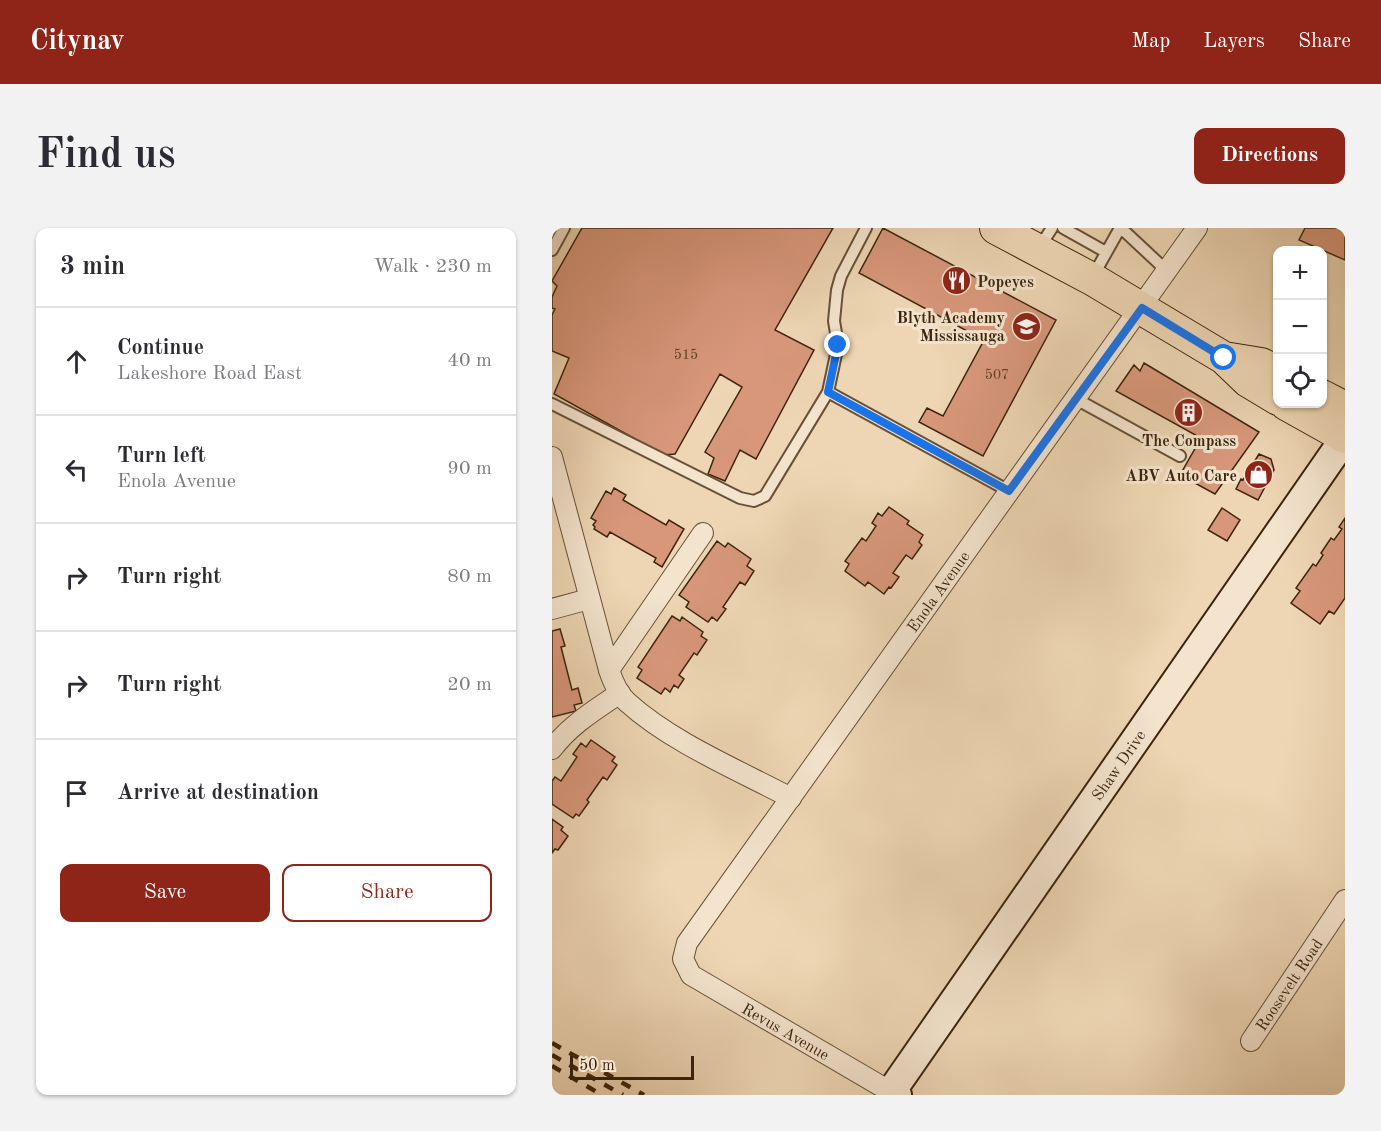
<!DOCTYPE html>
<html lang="en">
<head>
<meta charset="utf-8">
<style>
  body { margin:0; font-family:"Old Standard TT",serif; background:#f2f2f3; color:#2b2b33 }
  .controls { position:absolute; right:18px; top:18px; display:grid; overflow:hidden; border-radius:12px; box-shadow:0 2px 4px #0004 }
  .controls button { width:54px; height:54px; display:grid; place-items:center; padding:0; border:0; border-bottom:2px solid #e1e1e2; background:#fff; color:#2b2b33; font:30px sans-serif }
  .scale { position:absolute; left:18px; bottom:15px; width:124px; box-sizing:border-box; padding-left:6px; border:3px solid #3c240d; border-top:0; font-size:16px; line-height:21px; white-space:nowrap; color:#3c240d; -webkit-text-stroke:4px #f4e4ce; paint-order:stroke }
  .stop { position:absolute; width:18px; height:18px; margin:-14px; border:4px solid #1a73e8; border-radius:50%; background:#fff }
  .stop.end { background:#1a73e8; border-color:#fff; box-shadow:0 2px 6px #0008 }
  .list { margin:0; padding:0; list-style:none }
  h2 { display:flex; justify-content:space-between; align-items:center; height:78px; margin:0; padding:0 24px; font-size:26px }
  h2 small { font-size:20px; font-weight:400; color:#7c7c81 }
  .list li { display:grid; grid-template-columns:39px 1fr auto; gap:18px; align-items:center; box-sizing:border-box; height:108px; padding:0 24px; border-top:2px solid #e1e1e2 }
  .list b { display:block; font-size:22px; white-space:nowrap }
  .list p { margin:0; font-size:20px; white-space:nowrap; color:#7c7c81 }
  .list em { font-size:20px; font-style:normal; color:#7c7c81 }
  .actions { display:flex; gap:12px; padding:18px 24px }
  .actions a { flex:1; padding:14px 0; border:2px solid #8f2418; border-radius:12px; text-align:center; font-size:21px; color:#8f2418 }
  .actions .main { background:#8f2418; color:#fff }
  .icon { flex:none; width:33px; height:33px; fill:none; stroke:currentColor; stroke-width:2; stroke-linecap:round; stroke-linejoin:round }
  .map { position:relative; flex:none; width:793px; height:867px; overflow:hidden; border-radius:12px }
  header { display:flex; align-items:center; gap:36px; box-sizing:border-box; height:84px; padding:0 30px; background:#8f2418; color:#fff }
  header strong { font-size:28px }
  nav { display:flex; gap:33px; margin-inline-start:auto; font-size:21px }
  .intro { display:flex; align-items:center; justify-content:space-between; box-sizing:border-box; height:144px; padding:0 36px }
  h1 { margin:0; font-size:42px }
  .button { padding:15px 27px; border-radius:12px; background:#8f2418; color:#fff; font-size:21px; font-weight:700 }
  main { display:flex; gap:36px; padding:0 36px }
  aside { flex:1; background:#fff; border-radius:12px; box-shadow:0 2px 4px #0004 }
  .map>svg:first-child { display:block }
  .building { fill:#d8977b; stroke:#3c240d; stroke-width:1.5 }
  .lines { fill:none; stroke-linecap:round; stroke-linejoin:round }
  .lane-casing { stroke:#685037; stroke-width:14 }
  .street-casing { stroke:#685037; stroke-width:22 }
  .secondary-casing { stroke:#3c240d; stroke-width:32 }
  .primary-casing { stroke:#3c240d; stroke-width:34 }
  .lane { stroke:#f4e4ce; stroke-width:10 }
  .street { stroke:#f4e4ce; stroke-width:20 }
  .secondary { stroke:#f4e4ce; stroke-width:28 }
  .primary { stroke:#eed6b4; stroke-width:32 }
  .rail { stroke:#3c240d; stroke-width:4.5; stroke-dasharray:10 10; stroke-linecap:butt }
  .route { stroke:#1a73e8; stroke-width:8 }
  .labels { text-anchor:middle; stroke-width:6; stroke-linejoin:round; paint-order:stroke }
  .number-label { font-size:14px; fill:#634128 }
  .poi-label { font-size:16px; font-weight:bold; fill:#3c240d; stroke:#f4e4ce; text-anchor:end }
  .street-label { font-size:16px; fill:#3c240d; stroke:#f4e4ce }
</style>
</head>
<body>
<header>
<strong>Citynav</strong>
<nav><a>Map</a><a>Layers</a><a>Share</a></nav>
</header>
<div class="intro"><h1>Find us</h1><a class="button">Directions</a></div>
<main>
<aside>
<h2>3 min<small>Walk · 230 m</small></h2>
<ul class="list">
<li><svg class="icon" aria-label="ahead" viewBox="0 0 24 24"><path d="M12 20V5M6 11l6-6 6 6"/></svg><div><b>Continue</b><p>Lakeshore Road East</p></div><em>40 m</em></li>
<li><svg class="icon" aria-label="left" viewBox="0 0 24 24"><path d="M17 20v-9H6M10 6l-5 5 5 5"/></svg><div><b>Turn left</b><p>Enola Avenue</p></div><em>90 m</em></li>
<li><svg class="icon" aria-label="right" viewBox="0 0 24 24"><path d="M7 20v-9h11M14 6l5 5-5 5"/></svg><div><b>Turn right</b></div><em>80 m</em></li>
<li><svg class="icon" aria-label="right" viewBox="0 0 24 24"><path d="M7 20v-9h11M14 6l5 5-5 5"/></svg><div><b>Turn right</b></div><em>20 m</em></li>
<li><svg class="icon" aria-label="arrive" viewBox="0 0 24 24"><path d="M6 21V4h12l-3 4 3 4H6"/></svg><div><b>Arrive at destination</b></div></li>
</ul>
<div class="actions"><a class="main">Save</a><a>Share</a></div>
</aside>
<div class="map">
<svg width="793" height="867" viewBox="0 0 793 867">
  <rect width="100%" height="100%" fill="#eed6b4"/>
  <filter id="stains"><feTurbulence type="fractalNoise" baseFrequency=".00333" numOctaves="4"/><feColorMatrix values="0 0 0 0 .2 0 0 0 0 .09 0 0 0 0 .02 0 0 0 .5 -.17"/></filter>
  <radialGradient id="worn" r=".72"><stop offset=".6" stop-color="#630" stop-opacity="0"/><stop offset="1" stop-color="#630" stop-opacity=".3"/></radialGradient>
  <!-- building -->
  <path class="building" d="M30 0H281L223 102 262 122 204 231 188 222 173 253 156 246 162 230 153 224 190 159 168 146 123 226 112 227 2 166 17 130 0 123V87L3 81 0 80V69L5 58 0 53Z
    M331 0 504 92 431 228 367 194 375 180 391 188 432 112 307 45Z
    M753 0H793V32L747 12Z
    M592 135 707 204 663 266 628 247 649 210 564 163 582 137 588 143Z
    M707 226 719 231 722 242 706 272 684 261 689 251 691 252Z
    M62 260 74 267 71 272 114 297 117 292 132 301 110 339 102 334 104 330 58 304 55 309 42 301 43 299 41 297 44 293 39 290 54 263 59 266Z
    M337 279 357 293 355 296 371 307 367 314 370 317 360 331 354 327 341 345 347 349 339 360 337 359 332 366 316 354 313 358 293 343 297 336 293 333 310 310 314 313 324 298 320 295 326 285 330 288Z
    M670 280 688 292 675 313 656 302Z
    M793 290V370L782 386 777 383 768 396 739 375 748 363 744 360 761 336 764 338 771 327 769 325 779 310 782 312 790 301 787 299Z
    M165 313 173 319 176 315 199 331 195 338 202 343 193 357 188 354 171 379 174 381 165 393 160 389 156 394 134 379 137 374 127 367Z
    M120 388 128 393 130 389 151 404 149 408 155 412 145 427 142 425 127 447 132 451 126 460 122 457 118 464 113 460 109 466 85 450 90 442 86 439Z
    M8 401 13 418 9 419 20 462 26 460 30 475 22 477 24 483 0 489V403Z
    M39 512 63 529 60 533 65 537 55 552 51 549 35 572 37 574 27 588 24 586 21 590 0 576V553L3 549 9 553 25 529 21 526 29 515 34 519Z
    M0 591 11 599 9 602 16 608 6 622 3 621 0 625Z"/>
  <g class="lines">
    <defs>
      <path id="lane" d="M511 0 554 24
        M569 0 615 43
        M487 20 500 0
        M0 22 12 0
        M540 50 568 0
        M276 164 457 263
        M524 171 628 228
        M0 176 188 270 202 273 213 268 276 164 286 117 282 93 285 62 289 48 314 0"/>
      <g id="street">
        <path d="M0 229 57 442C61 454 66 466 75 474 119 514 186 542 239 570"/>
        <path d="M0 381 37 371"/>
        <path d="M57 442 151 305"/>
        <path d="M0 521C18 497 43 482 68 465"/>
        <path id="s1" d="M699 813 793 672"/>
        <path id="s2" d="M339 864 139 747 131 731 135 715 645 0"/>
      </g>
      <g id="secondary">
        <path id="s3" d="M345 867 339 864 793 210"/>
      </g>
      <path id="primary" d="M444 0 540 51 672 130 696 153 726 171
        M672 130 709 136 726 144
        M770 168 793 180
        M734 176 793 209"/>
    </defs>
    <!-- lane casing -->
    <use href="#lane" class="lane-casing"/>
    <!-- street casing -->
    <use href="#street" class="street-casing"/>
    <!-- secondary casing -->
    <use href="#secondary" class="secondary-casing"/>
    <!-- primary casing -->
    <use href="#primary" class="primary-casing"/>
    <!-- lane -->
    <use href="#lane" class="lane"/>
    <!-- street -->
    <use href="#street" class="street"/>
    <!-- secondary -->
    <use href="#secondary" class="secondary"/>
    <!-- primary -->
    <use href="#primary" class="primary"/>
    <!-- rail -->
    <path class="rail" d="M0 815 92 867
      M0 827 71 867
      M0 838 50 867"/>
  </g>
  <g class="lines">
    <!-- route -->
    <path class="route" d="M286 117 276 164 457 263 590 80 672 130"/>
  </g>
  <!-- icons -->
  <defs>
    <symbol id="restaurant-disc" viewBox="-11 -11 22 22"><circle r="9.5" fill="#8f2418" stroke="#f4e4ce"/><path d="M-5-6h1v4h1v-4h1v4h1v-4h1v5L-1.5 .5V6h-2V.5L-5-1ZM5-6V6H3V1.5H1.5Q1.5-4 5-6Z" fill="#fff"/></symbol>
    <symbol id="school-disc" viewBox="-11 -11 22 22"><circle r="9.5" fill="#8f2418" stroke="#f4e4ce"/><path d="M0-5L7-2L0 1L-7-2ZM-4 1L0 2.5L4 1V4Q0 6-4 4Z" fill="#fff"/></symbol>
    <symbol id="building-disc" viewBox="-11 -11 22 22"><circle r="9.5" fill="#8f2418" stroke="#f4e4ce"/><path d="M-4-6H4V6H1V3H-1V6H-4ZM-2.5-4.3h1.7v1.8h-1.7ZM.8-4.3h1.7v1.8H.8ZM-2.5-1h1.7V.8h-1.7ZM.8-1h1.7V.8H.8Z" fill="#fff"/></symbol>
    <symbol id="shop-disc" viewBox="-11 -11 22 22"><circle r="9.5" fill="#8f2418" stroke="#f4e4ce"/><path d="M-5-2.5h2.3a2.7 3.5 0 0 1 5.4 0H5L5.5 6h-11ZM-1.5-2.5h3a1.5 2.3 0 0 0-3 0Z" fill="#fff"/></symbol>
  </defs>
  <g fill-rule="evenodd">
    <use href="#restaurant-disc" x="388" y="36" width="33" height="33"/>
    <use href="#school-disc" x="458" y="82" width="33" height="33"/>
    <use href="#building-disc" x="620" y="168" width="33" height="33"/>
    <use href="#shop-disc" x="690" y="230" width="33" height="33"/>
  </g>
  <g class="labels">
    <!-- number labels -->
    <g class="number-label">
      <text x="134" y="131">515</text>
      <text x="445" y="151">507</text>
    </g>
    <!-- poi labels -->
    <g class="poi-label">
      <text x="425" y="59" text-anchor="start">Popeyes</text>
      <text x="453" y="95">Blyth Academy<tspan x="453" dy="18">Mississauga</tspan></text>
      <text x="637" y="218" text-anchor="middle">The Compass</text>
      <text x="685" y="253">ABV Auto Care</text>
    </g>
    <!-- street labels -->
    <g class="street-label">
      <text dy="6" stroke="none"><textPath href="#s2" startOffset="698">Enola Avenue</textPath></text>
      <text dy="6" stroke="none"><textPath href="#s3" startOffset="405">Shaw Drive</textPath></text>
      <text dy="6" stroke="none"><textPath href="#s1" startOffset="68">Roosevelt Road</textPath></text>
      <text transform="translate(234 803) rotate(30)" y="6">Revus Avenue</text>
    </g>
  </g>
  <rect width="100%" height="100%" filter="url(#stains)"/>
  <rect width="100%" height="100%" fill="url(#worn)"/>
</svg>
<div class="controls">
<button>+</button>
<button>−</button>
<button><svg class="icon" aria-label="locate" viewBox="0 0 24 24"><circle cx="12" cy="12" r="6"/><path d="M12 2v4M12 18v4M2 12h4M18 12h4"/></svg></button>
</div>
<div class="scale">50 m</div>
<div class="stop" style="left:672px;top:130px"></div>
<div class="stop end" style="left:286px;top:117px"></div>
</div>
</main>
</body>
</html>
